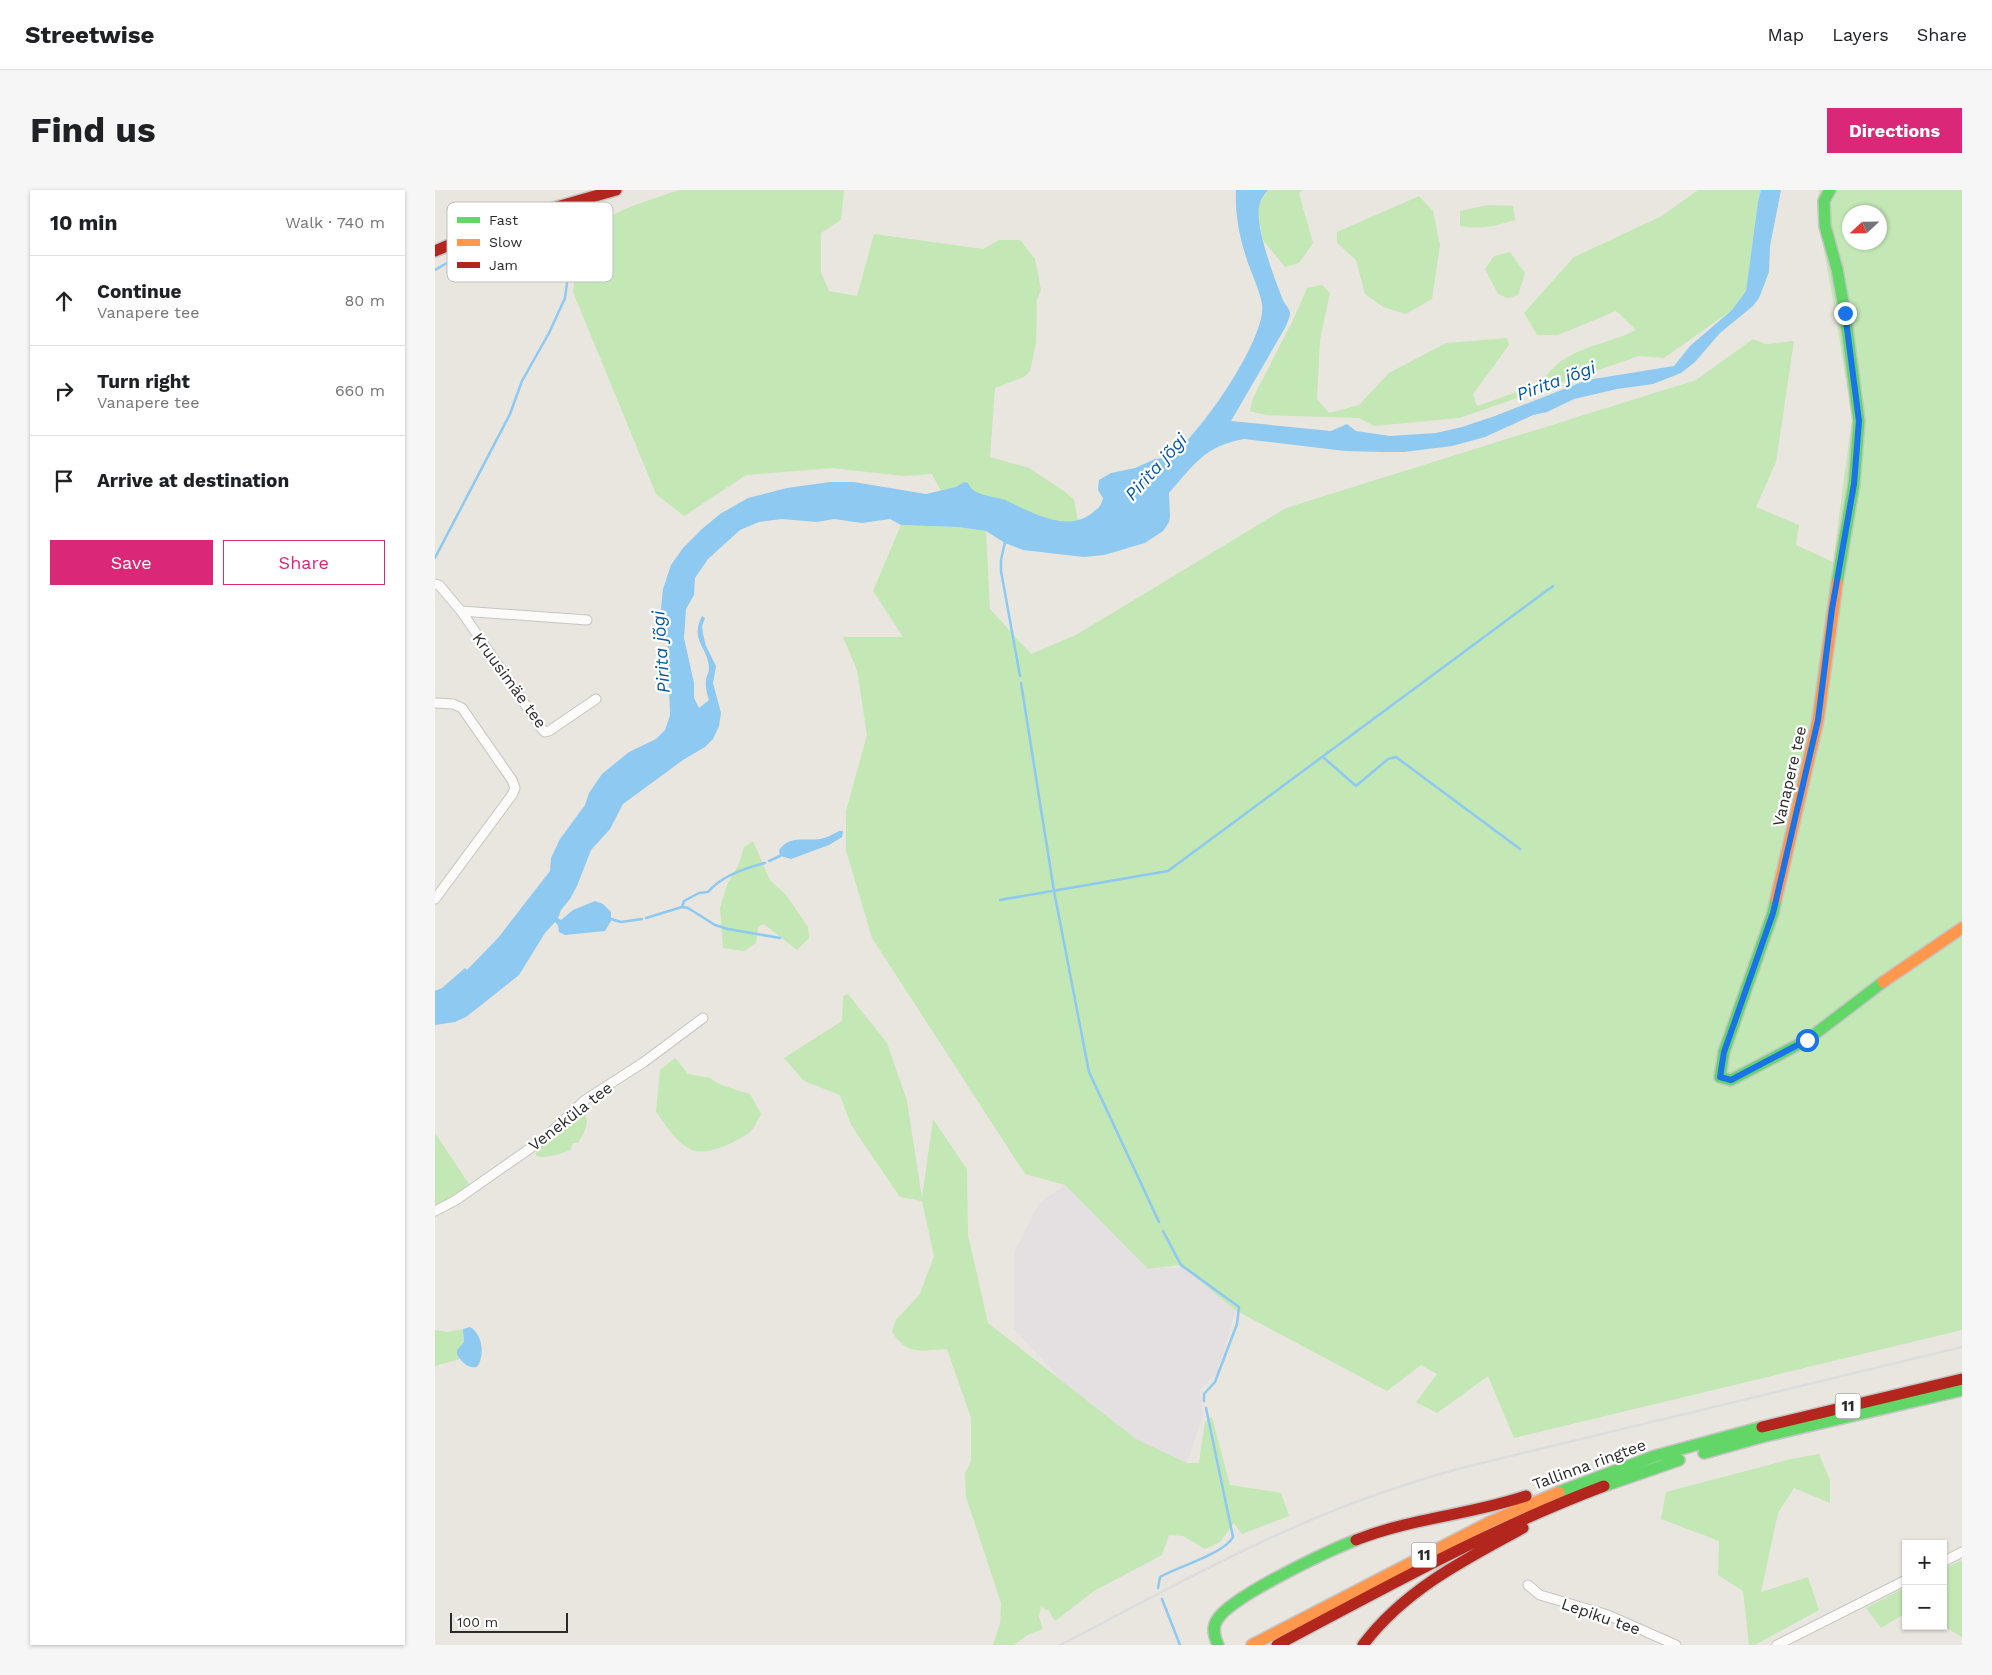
<!DOCTYPE html>
<html lang="en">
<head>
<meta charset="utf-8">
<style>
  body { margin:0; font-family:"Work Sans",sans-serif; background:#f6f6f6; color:#202124 }
  .controls { position:absolute; right:15px; bottom:15px; display:grid; overflow:hidden; border-radius:0px; box-shadow:0 1px 4px #0004 }
  .controls button { width:45px; height:45px; display:grid; place-items:center; padding:0; border:0; border-bottom:1px solid #e0e0e0; background:#fff; color:#202124; font:25px sans-serif }
  .compass { position:absolute; left:1407px; top:15px; width:45px; height:45px; border-radius:50%; background:#fff; box-shadow:0 1px 4px #0004; rotate:248deg }
  .scale { position:absolute; left:15px; bottom:12px; width:118px; box-sizing:border-box; padding-left:5px; border:2px solid #2a2a2a; border-top:0; font-size:14px; line-height:18px; white-space:nowrap; color:#2a2a2a; -webkit-text-stroke:4px #fff; paint-order:stroke }
  .stop { position:absolute; width:15px; height:15px; margin:-11px; border:4px solid #1a73e8; border-radius:50%; background:#fff }
  .stop.end { background:#1a73e8; border-color:#fff; box-shadow:0 1px 5px #0008 }
  .list { margin:0; padding:0; list-style:none }
  h2 { display:flex; justify-content:space-between; align-items:center; height:65px; margin:0; padding:0 20px; font-size:21px }
  h2 small { font-size:16px; font-weight:400; color:#757577 }
  .list li { display:grid; grid-template-columns:32px 1fr auto; gap:15px; align-items:center; box-sizing:border-box; height:90px; padding:0 20px; border-top:1px solid #e0e0e0 }
  .list b { display:block; font-size:19px; white-space:nowrap }
  .list p { margin:0; font-size:16px; white-space:nowrap; color:#757577 }
  .list em { font-size:16px; font-style:normal; color:#757577 }
  .actions { display:flex; gap:10px; padding:15px 20px }
  .actions a { flex:1; padding:11px 0; border:1px solid #db2777; border-radius:0px; text-align:center; font-size:18px; color:#db2777 }
  .actions .main { background:#db2777; color:#fff }
  .icon { flex:none; width:28px; height:28px; fill:none; stroke:currentColor; stroke-width:2; stroke-linecap:round; stroke-linejoin:round }
  .map { position:relative; flex:none; width:1527px; height:1455px; overflow:hidden; border-radius:0px }
  header { display:flex; align-items:center; gap:30px; box-sizing:border-box; height:70px; padding:0 25px; background:#fff; border-bottom:1px solid #e0e0e0 }
  header strong { font-size:24px }
  nav { display:flex; gap:28px; margin-inline-start:auto; font-size:18px }
  .intro { display:flex; align-items:center; justify-content:space-between; box-sizing:border-box; height:120px; padding:0 30px }
  h1 { margin:0; font-size:35px }
  .button { padding:12px 22px; border-radius:0px; background:#db2777; color:#fff; font-size:18px; font-weight:700 }
  main { display:flex; gap:30px; padding:0 30px }
  aside { flex:1; background:#fff; border-radius:0px; box-shadow:0 1px 4px #0004 }
  .map>svg:first-child { display:block }
  .industrial { fill:#e4e0e2 }
  .green { fill:#c3e7b5; fill-rule:evenodd }
  .water { fill:#8dc9f0 }
  .lines { fill:none; stroke-linecap:round; stroke-linejoin:round }
  .stream { stroke:#8dc9f0; stroke-width:2.5 }
  .street-casing { stroke:#c6c5c5; stroke-width:11 }
  .fast-casing { stroke:#c6c5c5; stroke-width:14 }
  .slow-casing { stroke:#c6c5c5; stroke-width:14 }
  .jam-casing { stroke:#c6c5c5; stroke-width:14 }
  .street { stroke:#fcfbfa; stroke-width:9 }
  .fast { stroke:#63d668; stroke-width:11 }
  .slow { stroke:#ff974d; stroke-width:11 }
  .jam { stroke:#b3261e; stroke-width:11 }
  .rail { stroke:#dddddf; stroke-width:2.5 }
  .route { stroke:#1a73e8; stroke-width:6 }
  .labels { text-anchor:middle; stroke-width:4.5; stroke-linejoin:round; paint-order:stroke }
  .shield { fill:#fff; stroke:#6a6a6a; stroke-width:1 }
  .shield-label { font-size:15px; font-weight:bold; fill:#2a2a2a }
  .street-label { font-size:16px; fill:#2a2a2a; stroke:#fff }
  .water-label { font-size:18px; font-style:italic; fill:#0457a4; stroke:#fff }
  .key { fill:#fff; stroke:#bfbfbf; stroke-width:1 }
  .key-label { font-size:14px; fill:#2a2a2a }
</style>
</head>
<body>
<header>
<strong>Streetwise</strong>
<nav><a>Map</a><a>Layers</a><a>Share</a></nav>
</header>
<div class="intro"><h1>Find us</h1><a class="button">Directions</a></div>
<main>
<aside>
<h2>10 min<small>Walk · 740 m</small></h2>
<ul class="list">
<li><svg class="icon" aria-label="ahead" viewBox="0 0 24 24"><path d="M12 20V5M6 11l6-6 6 6"/></svg><div><b>Continue</b><p>Vanapere tee</p></div><em>80 m</em></li>
<li><svg class="icon" aria-label="right" viewBox="0 0 24 24"><path d="M7 20v-9h11M14 6l5 5-5 5"/></svg><div><b>Turn right</b><p>Vanapere tee</p></div><em>660 m</em></li>
<li><svg class="icon" aria-label="arrive" viewBox="0 0 24 24"><path d="M6 21V4h12l-3 4 3 4H6"/></svg><div><b>Arrive at destination</b></div></li>
</ul>
<div class="actions"><a class="main">Save</a><a>Share</a></div>
</aside>
<div class="map">
<svg width="1527" height="1455" viewBox="0 0 1527 1455">
  <rect width="100%" height="100%" fill="#e9e6df"/>
  <!-- industrial -->
  <path class="industrial" d="M630 995 713 1079 748 1077 801 1120 782 1184 765 1200 768 1225 752 1273 701 1249 632 1196 579 1139V1063L604 1013Z"/>
  <!-- green -->
  <path class="green" d="M244 0H409L406 30 386 43V82L394 101 422 106 439 44 548 59 564 50H585L600 69 606 100 602 109 601 153 595 181 589 187 560 198 555 267 594 278 629 301 639 310 643 331 621 352 546 328 533 293 529 292 521 297 506 301 497 284 469 286 397 278 311 285 249 326 221 304 138 102 145 40 197 16Z
    M833 0H868L864 3 878 53 864 73 850 77 828 50 823 23 825 13Z
    M1263 0H1326L1323 12 1311 101 1297 120 1229 168 1204 166 1024 228 939 236 924 228 830 225 815 221 818 208 860 126 872 98 887 95 895 103 885 150 882 209 894 223 924 215 954 183 1011 153 1072 148 1074 155 1038 204 1042 216 1107 193C1126 157 1168 157 1201 140L1181 121 1123 145H1102L1089 123 1139 67 1227 26Z
    M1384 0H1527V1140L1079 1248 1053 1186 1002 1223 981 1212 1002 1184 986 1175 952 1201 800 1120 746 1075 713 1079 630 995 590 984 437 748 411 660V621L432 545 422 480 408 447H468L438 401 466 335 523 337 551 341 555 419 596 464 641 445 851 318 1261 190 1318 149 1331 154 1359 151 1341 272 1321 317 1364 335 1361 355 1398 372 1417 228 1398 110 1382 22ZM1414 22H1444V52H1414Z
    M984 6 998 21 1005 55 997 109 971 124 948 117 930 104 921 70 902 53V42Z
    M1053 15 1078 16 1080 30C1061 36 1045 40 1025 36V21Z
    M1075 62 1090 83 1083 105 1073 108 1063 104 1050 79 1059 66Z
    M318 651 335 690 351 705 373 737 374 748 362 760 329 734 323 737 321 753 309 761 288 758 285 718 292 695 304 674 309 657Z
    M413 804 452 853 472 911 487 1008 498 929 532 979 533 1045 553 1133 701 1249 752 1273H764L770 1232 777 1227 795 1295 846 1303 854 1326 807 1344 799 1333 785 1352 770 1359 748 1346 734 1345 727 1365 659 1401 620 1431 614 1421 606 1417 604 1427 608 1439 594 1444 579 1455H558L565 1434 566 1413 531 1307 530 1283 536 1271V1228L512 1159C486 1160 474 1167 457 1142L461 1130 485 1104 499 1066 487 1011 465 1007 416 935 405 905 369 891 349 868 407 831 408 806Z
    M240 868 253 884 275 888 286 895 315 904 326 924C323 929 320 937 316 941 305 951 269 968 255 959 240 951 231 935 221 922L225 880Z
    M146 918C157 930 150 941 143 953H138L135 960C126 964 110 969 101 966V959L125 939 133 936V930Z
    M0 943 34 994 19 1005 0 1015Z
    M28 1139 29 1152 22 1160 25 1169 0 1176V1140L12 1142Z
    M1384 1264 1395 1290V1313L1359 1298 1343 1323 1326 1402 1373 1387 1384 1420 1320 1455H1314L1308 1401 1283 1385 1284 1351 1226 1329 1231 1302 1356 1269Z
    M1527 1370V1447L1508 1436V1379Z
    M1471 1397V1423L1446 1438 1431 1418Z"/>
  <!-- water -->
  <path class="water" d="M801 0H833C830 4 826 9 825 13 818 33 840 90 848 110 850 115 854 117 855 123 855 128 852 133 850 138L796 231 896 241 912 234 921 241 955 246 1001 243 1027 237 1060 226 1152 190 1239 176 1255 156 1297 120 1311 101 1323 12 1326 0H1346L1335 56 1334 82 1324 108 1318 116 1285 143 1260 172 1246 183 1218 194 1182 199 1139 209 1112 222 1098 225 1050 247 1017 256 969 262H947L910 261 809 249C769 256 759 275 734 303L735 327 734 332 728 341 710 353 669 365 649 367 588 360 570 353 551 341 523 337 466 335 455 329 427 333 399 329 382 332 347 329 324 332 305 340 273 369 260 388 259 405 251 419 249 448 259 493V508L264 518 274 510C272 504 270 496 271 490 271 486 274 483 274 479 274 457 254 451 267 426L270 428 267 436 268 444 271 456 281 476 278 493 286 523 284 536 278 549 270 557 248 570 188 614 175 639 156 660 142 696 135 709 126 720 123 728 126 730 138 720 160 711 168 714 176 722V731L170 741 130 745 124 742 123 735 120 732 110 743 84 785 31 827 20 832 0 835V801L7 798 30 778 32 780 63 748 115 681 116 668 125 649 150 615 154 603 167 584 194 562 221 549 230 540 235 525 233 460 226 418 228 399 236 375 248 358 267 339 285 324 313 308 352 298 395 292H419L491 304 521 297 529 292 533 293C537 306 559 306 570 310 595 321 631 344 657 323 664 318 666 316 668 308L663 300 664 290 676 283 700 278 720 269 738 267C749 254 760 242 770 229 788 207 831 142 827 114 824 98 816 83 811 67 804 45 800 24 801 0Z
    M404 641H408L407 647 394 655 356 669 345 666 344 660C354 645 370 651 385 649 392 648 398 644 404 641Z
    M35 1137C48 1144 50 1167 42 1177 32 1179 26 1171 22 1164V1160L29 1152 28 1139Z"/>
  <g class="lines">
    <!-- stream -->
    <path class="stream" d="M140 22V28
      M126 54 137 60
      M0 80C32 60 68 49 104 38
      M570 352 566 370V381L585 486
      M0 368 75 224 87 191 114 143 130 108 139 41
      M586 493 619 701 654 882 724 1032
      M888 567 921 596 953 569 961 567 1085 659
      M334 671 345 666
      M565 710 733 681 1118 396
      M247 717 249 711 264 703 273 702C286 686 310 678 330 673
      M211 728 247 717 253 718 280 735 293 739 345 748
      M176 729 186 732 207 729
      M728 1041 746 1075 804 1117 802 1134 780 1192 769 1204V1211
      M723 1398 725 1387C742 1377 789 1364 798 1347L771 1218
      M727 1409 745 1455"/>
    <defs>
      <path id="street" d="M0 394 4 395 26 421 107 539 110 542 114 541 161 509
        M26 421 152 430
        M0 513 18 514 27 518 77 590 80 598 77 605 0 709
        M0 1021 21 1010 110 948 150 910 209 872 268 828
        M1508 1372 1527 1362
        M1093 1395 1105 1405 1173 1425 1241 1455
        M1342 1455 1471 1390"/>
      <path id="fast" d="M1395 0 1389 11 1390 36 1402 79 1410 123 1424 231 1419 294 1402 393
        M1341 709 1338 723 1289 862 1285 887 1296 890 1372 850 1448 792
        M1269 1263 1330 1246 1527 1200
        M1169 1296 1244 1270
        M1124 1302 1220 1266 1327 1237
        M783 1455C779 1446 777 1438 782 1430 795 1407 893 1361 921 1350"/>
      <path id="slow" d="M1341 709 1383 530 1402 393
        M1448 792 1527 738
        M817 1455 1055 1332 1124 1302"/>
      <path id="jam" d="M0 61 66 33 181 0
        M1327 1237 1527 1189
        M921 1350C976 1328 1035 1325 1091 1306
        M842 1455C949 1398 1055 1339 1169 1296
        M928 1455C968 1401 1030 1369 1088 1338"/>
    </defs>
    <!-- street casing -->
    <use href="#street" class="street-casing"/>
    <!-- fast casing -->
    <use href="#fast" class="fast-casing"/>
    <!-- slow casing -->
    <use href="#slow" class="slow-casing"/>
    <!-- jam casing -->
    <use href="#jam" class="jam-casing"/>
    <!-- street -->
    <use href="#street" class="street"/>
    <!-- fast -->
    <use href="#fast" class="fast"/>
    <!-- slow -->
    <use href="#slow" class="slow"/>
    <!-- jam -->
    <use href="#jam" class="jam"/>
    <!-- rail -->
    <path class="rail" d="M625 1455C705 1414 785 1369 869 1333 919 1311 970 1294 1022 1279L1527 1157"/>
  </g>
  <g class="lines">
    <!-- route -->
    <path class="route" d="M1372 850 1296 890 1285 887 1289 862 1338 723 1383 530 1397 419 1419 294 1424 231 1410 123"/>
  </g>
  <g class="labels">
    <!-- shield labels -->
    <g class="shield">
      <rect x="1400.5" y="1203.5" width="25" height="25" rx="4"/>
      <rect x="976.5" y="1352.5" width="25" height="25" rx="4"/>
    </g>
    <g class="shield-label">
      <text x="1413" y="1221">11</text>
      <text x="989" y="1370">11</text>
    </g>
    <!-- street labels -->
    <g class="street-label">
      <text transform="translate(75 490) rotate(54)" y="6">Kruusimäe tee</text>
      <text transform="translate(1354 586) rotate(-77)" y="6">Vanapere tee</text>
      <text transform="translate(135 926) rotate(-38)" y="6">Veneküla tee</text>
      <text transform="translate(1154 1274) rotate(-20)" y="6">Tallinna ringtee</text>
      <text transform="translate(1166 1426) rotate(19)" y="6">Lepiku tee</text>
    </g>
    <!-- water labels -->
    <g class="water-label">
      <text transform="translate(1121 191) rotate(-20)" y="6">Pirita jõgi</text>
      <text transform="translate(721 277) rotate(-48)" y="6">Pirita jõgi</text>
      <text transform="translate(226 462) rotate(-94)" y="6">Pirita jõgi</text>
    </g>
  </g>
  <!-- legend -->
  <rect x="12" y="12" width="166" height="80" rx="8" class="key"/>
  <rect x="22" y="27" width="23" height="6" fill="#63d668"/>
  <rect x="22" y="49" width="23" height="7" fill="#ff974d"/>
  <rect x="22" y="72" width="23" height="6" fill="#b3261e"/>
  <g class="key-label">
    <text x="54" y="35">Fast</text>
    <text x="54" y="57">Slow</text>
    <text x="54" y="80">Jam</text>
  </g>
</svg>
<div class="controls">
<button>+</button>
<button>−</button>
</div>
<svg class="compass" viewBox="-18 -18 36 36"><path d="M0-13l5 13h-10z" fill="#e53935"/><path d="M0 13l5-13h-10z" fill="#757577"/></svg>
<div class="scale">100 m</div>
<div class="stop" style="left:1372px;top:850px"></div>
<div class="stop end" style="left:1410px;top:123px"></div>
</div>
</main>
</body>
</html>
